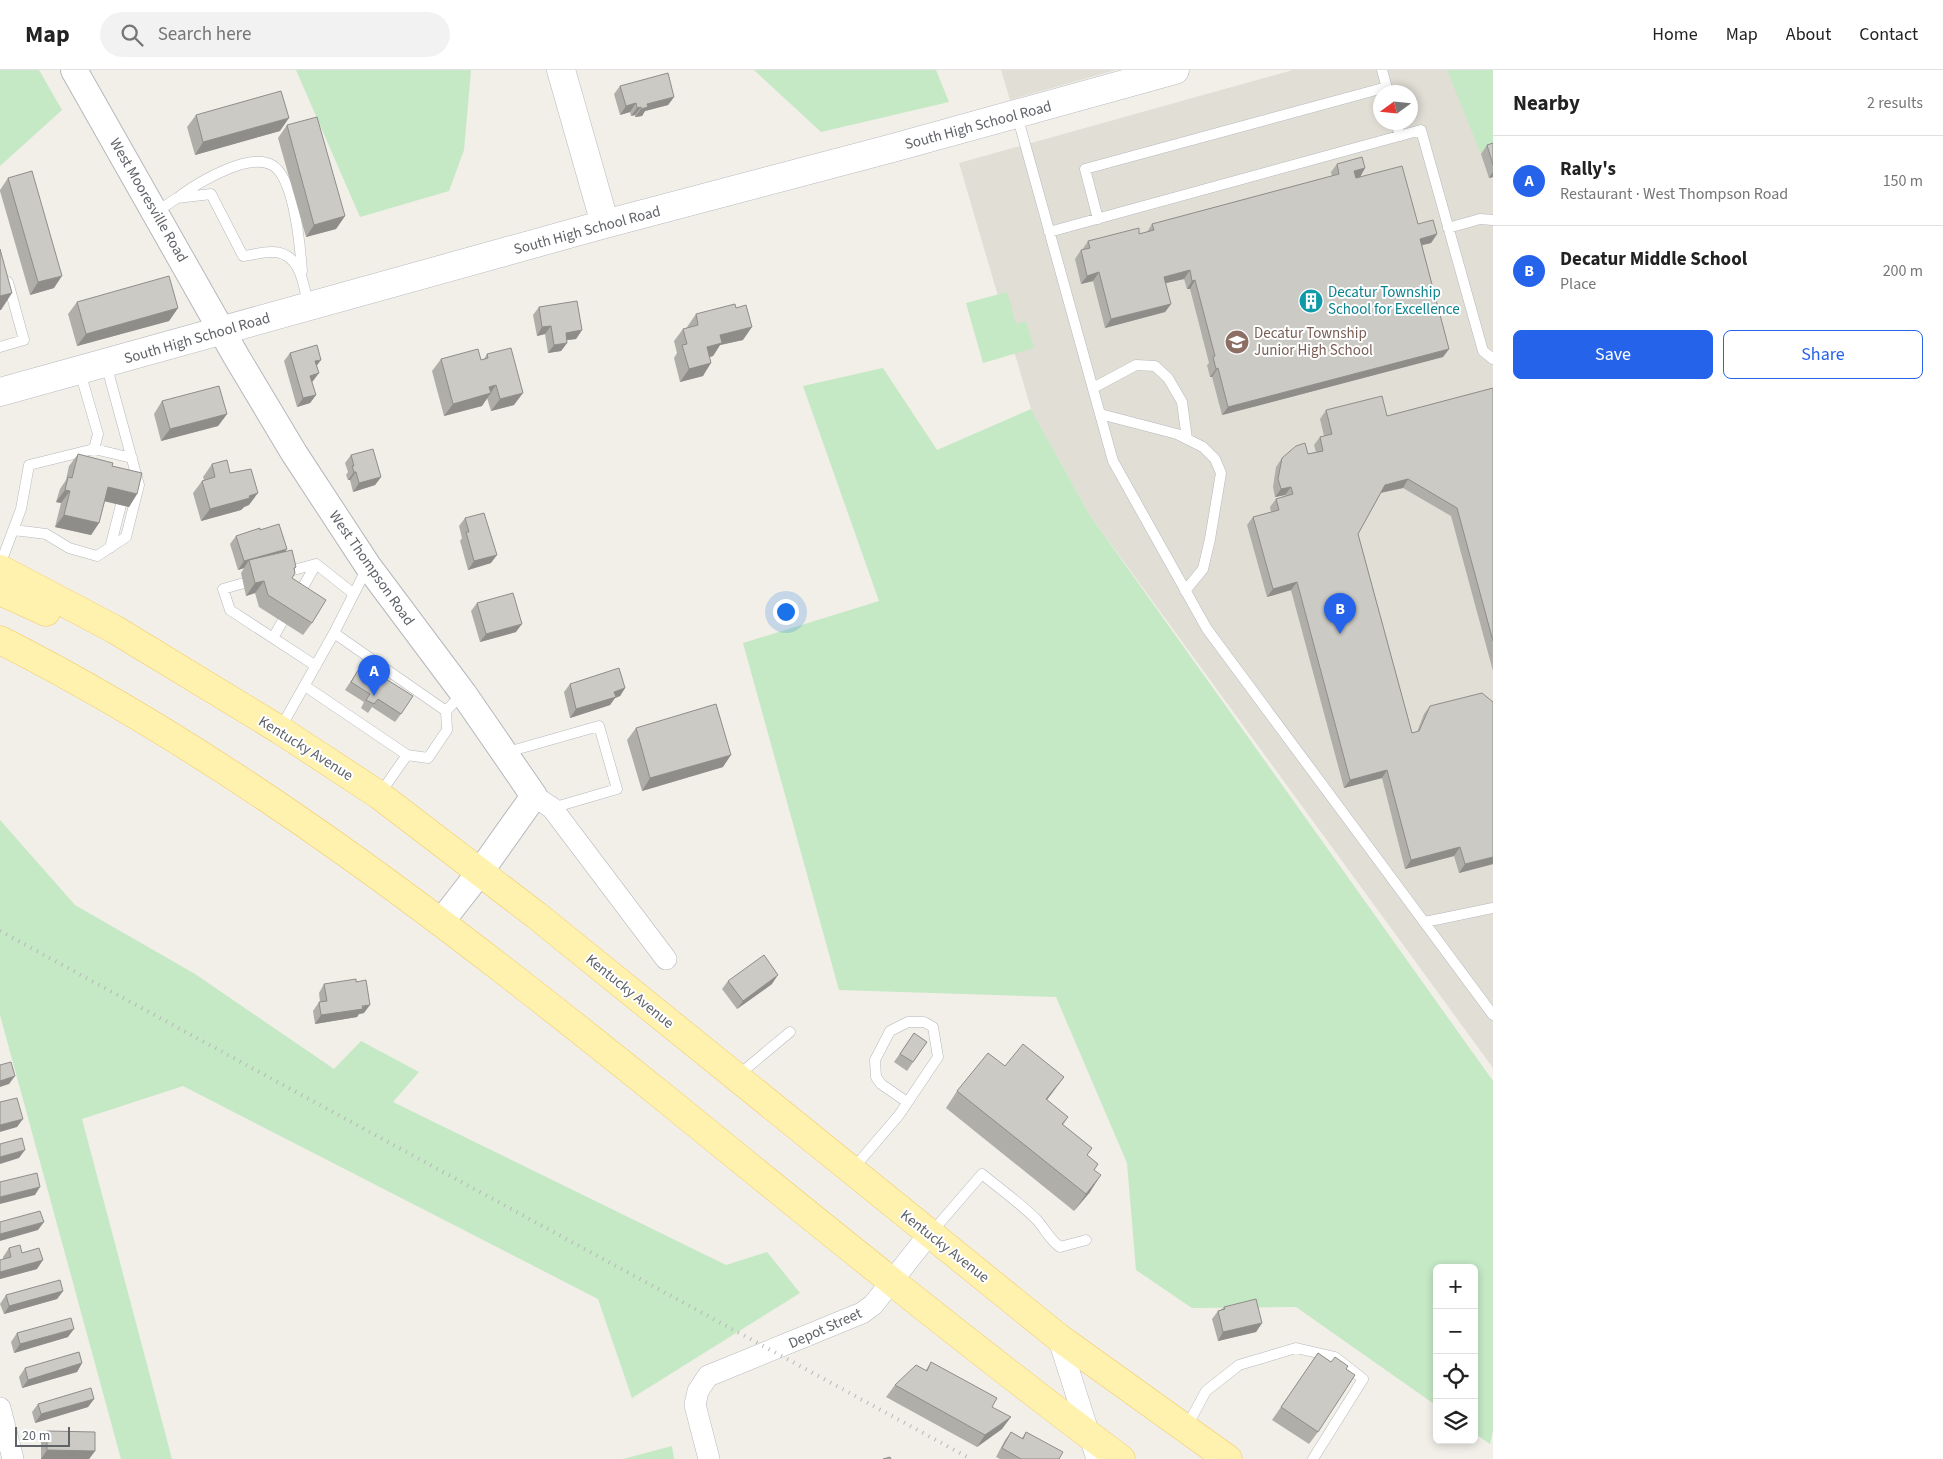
<!DOCTYPE html>
<html lang="en">
<head>
<meta charset="utf-8">
<style>
  body { margin:0; font-family:"Source Sans 3",sans-serif; background:#f2f2f2; color:#222 }
  .controls { position:absolute; right:15px; bottom:15px; display:grid; overflow:hidden; border-radius:8px; box-shadow:0 2px 8px #0003 }
  .controls button { width:45px; height:45px; display:grid; place-items:center; padding:0; border:0; border-bottom:1px solid #e0e0e0; background:#fff; color:#222; font:25px sans-serif }
  .compass { position:absolute; left:1373px; top:15px; width:45px; height:45px; border-radius:50%; background:#fff; box-shadow:0 2px 8px #0003; rotate:255deg }
  .scale { position:absolute; left:15px; bottom:12px; width:55px; box-sizing:border-box; padding-left:5px; border:2px solid #5f6368; border-top:0; font-size:14px; line-height:18px; white-space:nowrap; color:#5f6368; -webkit-text-stroke:4px #fff; paint-order:stroke }
  .you { position:absolute; left:785px; top:541px; width:18px; height:18px; margin:-12px; border:4px solid #fff; border-radius:50%; background:#1a73e8; box-shadow:0 0 0 8px #1a73e833 }
  .badge { display:grid; place-items:center; width:32px; height:32px; border-radius:50%; background:#2563eb; color:#fff; font-size:16px; font-weight:700 }
  .pin { position:absolute; translate:-50% -41px; filter:drop-shadow(0 1px 2px #0008) }
  .pin::after { content:''; position:absolute; top:26px; width:18px; height:15px; background:inherit; clip-path:polygon(0 0,100% 0,50% 100%) }
  .list { margin:0; padding:0; list-style:none }
  h2 { display:flex; justify-content:space-between; align-items:center; height:65px; margin:0; padding:0 20px; font-size:21px }
  h2 small { font-size:16px; font-weight:400; color:#767676 }
  .list li { display:grid; grid-template-columns:32px 1fr auto; gap:15px; align-items:center; box-sizing:border-box; height:90px; padding:0 20px; border-top:1px solid #e0e0e0 }
  .list b { display:block; font-size:19px; white-space:nowrap }
  .list p { margin:0; font-size:16px; white-space:nowrap; color:#767676 }
  .list em { font-size:16px; font-style:normal; color:#767676 }
  .actions { display:flex; gap:10px; padding:15px 20px }
  .actions a { flex:1; padding:11px 0; border:1px solid #2563eb; border-radius:8px; text-align:center; font-size:18px; color:#2563eb }
  .actions .main { background:#2563eb; color:#fff }
  .icon { flex:none; width:28px; height:28px; fill:none; stroke:currentColor; stroke-width:2; stroke-linecap:round; stroke-linejoin:round }
  .map { position:relative; flex:none; width:1493px; height:1389px; overflow:hidden }
  header { display:flex; align-items:center; gap:30px; box-sizing:border-box; height:70px; padding:0 25px; background:#fff; border-bottom:1px solid #e0e0e0 }
  header strong { font-size:24px }
  nav { display:flex; gap:28px; margin-inline-start:auto; font-size:18px }
  .search { width:350px; height:45px; background:#f2f2f2; display:flex; align-items:center; gap:12px; box-sizing:border-box; padding:0 18px; border-radius:28px; color:#767676; font-size:19px }
  main { display:flex }
  aside { flex:1; background:#fff }
  .map>svg:first-child { display:block }
  .education { fill:#e1ded6; fill-rule:evenodd }
  .green { fill:#c5e8c5 }
  .lines { fill:none; stroke-linecap:round; stroke-linejoin:round }
  .service-casing { stroke:#b5b8bc; stroke-width:11 }
  .minor-casing { stroke:#b5b8bc; stroke-width:22 }
  .tertiary-casing { stroke:#b5b8bc; stroke-width:28 }
  .secondary-casing { stroke:#b6babf; stroke-width:29 }
  .primary-casing { stroke:#f2c960; stroke-width:29 }
  .service { stroke:#fff; stroke-width:10 }
  .minor { stroke:#fff; stroke-width:21 }
  .tertiary { stroke:#fff; stroke-width:26 }
  .secondary { stroke:#fff; stroke-width:28 }
  .primary { stroke:#fff2af; stroke-width:28 }
  .rail { stroke:#b6b7b8; stroke-width:4; stroke-dasharray:1 6; stroke-linecap:butt }
  .wall { fill:#afaea9 }
  .shaded-wall { fill:#8f8d8a }
  .building { fill:#cccac5; stroke:#8f8d8a }
  .labels { text-anchor:middle; stroke-width:4; stroke-linejoin:round; paint-order:stroke }
  .street-label { font-size:15px; fill:#5f6368; stroke:#fff }
  .culture-label { font-size:15px; fill:#0d838f; stroke:#fff; text-anchor:start }
  .education-label { font-size:15px; fill:#785e54; stroke:#fff; text-anchor:start }
</style>
</head>
<body>
<header>
<strong>Map</strong>
<div class="search"><svg class="icon" aria-label="search" viewBox="0 0 24 24"><circle cx="10" cy="10" r="6"/><path d="M15 15l6 6"/></svg>Search here</div>
<nav><a>Home</a><a>Map</a><a>About</a><a>Contact</a></nav>
</header>
<main>
<div class="map">
<svg width="1493" height="1389" viewBox="0 0 1493 1389">
  <rect width="100%" height="100%" fill="#f1efe8"/>
  <!-- education -->
  <path class="education" d="M1001 0H1116L1010 30Z
    M1293 0H1493V998L1089 444 1031 339 959 93ZM1380 22H1410V52H1380Z"/>
  <!-- green -->
  <path class="green" d="M0 0H39L62 40 0 96Z
    M296 0H471L464 80 449 121 360 147Z
    M754 0H936L949 32 821 62Z
    M1447 0H1493V94L1481 84Z
    M1007 222 1016 254 1026 251 1034 278 983 293 966 233Z
    M883 298 937 380 1031 339 1089 444 1493 1011V1361L1490 1374 1474 1363V1198H1437V1336L1296 1237 1192 1238 1136 1200 1127 1093 1056 927 839 920 743 573 879 531 803 316Z
    M0 750 75 835 195 904 334 999 361 971 419 1002 393 1032 726 1195 767 1182 800 1223 632 1328 598 1229 183 1016 82 1049 172 1389H121L0 945Z
    M672 1376 674 1389H623Z"/>
  <g class="lines">
    <defs>
      <path id="service" d="M1382 0 1388 22
        M1017 45 1113 391 1207 559 1493 945
        M1396 52 1400 66
        M180 126C199 112 249 82 272 95 295 108 300 176 302 201
        M156 142 177 128 211 124 243 186C252 185 262 182 270 182 300 180 304 214 308 236
        M1098 149 1085 99 1387 17
        M1448 158 1480 149 1493 150
        M1049 162 1421 60 1483 281 1493 289
        M0 277 24 270 8 212
        M80 302 98 364 94 379
        M1093 318 1136 295 1155 296 1168 308 1182 332 1187 369
        M1100 344 1177 364 1203 377 1215 389 1221 403 1210 469 1203 499 1185 521
        M14 460 46 464 69 478 97 486 126 467 139 415 106 294
        M110 478 121 435
        M0 495 21 439 29 395 94 379 132 388
        M286 502 316 494 354 524
        M244 513 223 519 230 540 316 596
        M298 526 316 494
        M334 563 446 641
        M273 568 282 552
        M305 616 407 685 428 688 447 660 446 641 463 623
        M280 659 334 563 367 498
        M504 683 599 656 617 719 552 738
        M379 725 407 685
        M1425 852 1493 838
        M736 1007 790 962
        M852 1100 899 1045 938 987 933 957 924 952H908L890 961 875 990 876 1007 881 1014 907 1032
        M931 1163 982 1104C1000 1119 1020 1133 1037 1150 1045 1159 1050 1170 1060 1177L1086 1170
        M1186 1358 1206 1321 1239 1295 1296 1278 1335 1287 1363 1309 1313 1389"/>
      <path id="minor" d="M534 726 552 738 666 889
        M1058 1267 1097 1389
        M0 1338 13 1389
        M709 1389 695 1335 698 1321 708 1306 862 1243 873 1235 930 1163"/>
      <path id="tertiary" d="M74 0 236 286 294 383 368 496 463 623 534 726 480 802 441 852"/>
      <path id="secondary" d="M561 0 605 154
        M0 322 605 154 889 79 1175 0"/>
      <path id="primary" d="M0 499 114 559 280 660 379 725 536 845 1058 1267 1228 1389
        M0 521 46 542
        M0 570C241 692 456 860 666 1029 816 1151 966 1273 1121 1389"/>
    </defs>
    <!-- service casing -->
    <use href="#service" class="service-casing"/>
    <!-- minor casing -->
    <use href="#minor" class="minor-casing"/>
    <!-- tertiary casing -->
    <use href="#tertiary" class="tertiary-casing"/>
    <!-- secondary casing -->
    <use href="#secondary" class="secondary-casing"/>
    <!-- primary casing -->
    <use href="#primary" class="primary-casing"/>
    <!-- service -->
    <use href="#service" class="service"/>
    <!-- minor -->
    <use href="#minor" class="minor"/>
    <!-- tertiary -->
    <use href="#tertiary" class="tertiary"/>
    <!-- secondary -->
    <use href="#secondary" class="secondary"/>
    <!-- primary -->
    <use href="#primary" class="primary"/>
    <!-- rail -->
    <path class="rail" d="M0 861 971 1389"/>
  </g>
  <!-- wall -->
  <path class="wall" d="M620 16 674 27 668 35 645 41 642 46 635 47V45L631 46 630 42 620 45 614 24Z
    M196 45 280 61 195 85 187 57Z
    M287 55 345 146 336 159 306 167 278 68Z
    M1493 73V107L1489 108 1481 84 1487 75Z
    M1337 94 1365 98 1360 107 1418 154 1437 164 1431 173 1422 175 1449 279 1443 287 1222 345 1212 307H1210L1207 295 1209 293 1190 219H1187L1184 209 1165 213 1171 234 1165 242 1105 258 1093 211 1081 214 1075 189 1081 180H1082L1088 171 1139 164 1147 162 1152 154 1332 106 1331 102Z
    M8 108 54 218 30 225 0 121V120Z
    M77 232 178 238 169 251 77 276 68 244Z
    M539 237 582 260 576 269 567 270V273L561 281 548 283 545 264 537 266 533 245Z
    M696 244 743 270 720 275 713 286 710 287 703 306 680 312 674 288 677 283 674 271 683 259 687 258V257Z
    M290 283 317 295 313 311 312 312 316 325 310 333 297 337 284 291Z
    M487 284 514 335 491 341 487 328 482 336 444 346 432 301 441 289 481 290 484 289Z
    M1493 318V601L1451 446 1403 418 1381 423 1358 464 1412 663 1417 662 1424 644 1430 636 1493 794 1459 803 1454 786 1405 799 1382 708 1344 718 1291 520 1267 527 1247 455 1253 447 1271 442 1270 437 1276 429 1285 426V425L1275 427 1273 417 1276 397 1282 388 1316 382 1314 375 1320 367 1324 366 1320 349 1326 340 1387 346Z
    M162 331 227 344 218 356 161 371 154 344Z
    M78 384 112 396 137 424 129 437 105 431 99 453 91 465 55 457 61 433 56 432 60 419 66 410 69 396Z
    M351 385 381 407 375 415 353 422 350 410H348L346 405 348 402 345 393Z
    M212 394 230 403 249 435 244 437 241 440 201 451 193 423 202 411 204 410 203 407Z
    M465 448 491 493 468 500 460 471 462 468 459 456Z
    M260 460 285 481 296 497 294 500 292 508 312 553 303 565 259 537 255 523 246 526 241 503 244 498 238 500 230 474 236 466Z
    M477 533 516 562 480 572 471 541Z
    M362 594 401 644 395 652 372 637 368 643 361 638 364 632 345 620Z
    M570 614 625 618 620 626 615 628 610 635 570 648 564 622Z
    M636 658 723 697 642 721 627 670Z
    M728 911 772 914 737 939 722 919Z
    M324 914 364 943 359 944 357 947 315 954 313 941 319 932H320L319 923Z
    M914 963 927 972 907 1001 894 992Z
    M1005 996 1064 1007 1047 1030 1068 1047 1063 1055 1092 1078 1087 1085 1098 1094 1094 1100 1090 1122 1074 1141 946 1038 957 1021Z
    M9 1178 22 1183 37 1199 0 1209V1190L3 1189V1187Z
    M63 1221 57 1229 4 1244 0 1234 6 1225Z
    M1224 1237 1262 1253 1256 1262 1218 1271 1212 1249 1218 1241 1222 1239Z
    M17 1263 68 1267 14 1283 11 1272Z
    M1318 1283 1331 1292 1346 1299 1318 1362 1309 1374 1272 1350Z
    M931 1292 1002 1359 977 1377 886 1327 895 1315 926 1300Z
    M82 1293 77 1302 22 1318 19 1307 25 1298Z
    M94 1329 88 1337 35 1353 32 1342 38 1334Z
    M47 1361 95 1381 89 1389H41V1369Z
    M1011 1362 1022 1368 1026 1362 1059 1389H1000L996 1387 1005 1370Z"/>
  <!-- shaded-wall -->
  <path class="shaded-wall" d="M674 27 668 35 645 41 642 46 635 47 641 39 647 34Z
    M636 33 630 42 620 45 626 36Z
    M641 37 635 45 631 46 637 38Z
    M289 48 280 61 195 85 203 72Z
    M1365 98 1360 107 1349 110 1354 101Z
    M1493 102V107L1489 108Z
    M345 146 336 159 306 167 314 155Z
    M1437 164 1431 173 1414 177 1420 169Z
    M1190 200 1184 209 1158 215 1164 207Z
    M1099 202 1093 211 1081 214 1087 206Z
    M62 206 54 218 30 225 38 212Z
    M1195 210 1190 219H1187L1192 211Z
    M12 223 1 240H0V226Z
    M1171 234 1165 242 1105 258 1111 249Z
    M178 238 169 251 77 276 86 264Z
    M551 256 545 264 537 266 542 257Z
    M752 257 743 270 720 275 713 286 698 290 707 277 720 265Z
    M582 260 576 269 560 271 566 263Z
    M567 273 561 281 548 283 554 275Z
    M1449 279 1443 287 1222 345 1228 337Z
    M321 290 315 298V291Z
    M711 293 703 306 680 312 689 299Z
    M1218 298 1212 307H1210L1216 299Z
    M319 303 313 311 305 314 310 306Z
    M496 315 482 336 444 346 453 334 489 317Z
    M523 323 514 335 491 341 500 329Z
    M316 325 310 333 297 337 303 328Z
    M227 344 218 356 161 371 170 359Z
    M354 402H356L350 410H348Z
    M381 407 375 415 353 422 359 413Z
    M1408 409 1403 418 1379 423 1385 415Z
    M108 417 137 424 129 437 99 430Z
    M1291 417 1285 425 1275 427 1281 419Z
    M65 420 70 421 61 433 56 432Z
    M258 423 249 435 244 437 241 440 201 451 210 439Z
    M64 445 99 453 91 465 55 457Z
    M287 479 281 487 249 490 244 498 238 500 244 491Z
    M497 485 491 493 468 500 474 491Z
    M264 511 255 523 246 526 255 513Z
    M1297 512 1291 520 1267 527 1273 519Z
    M522 554 516 562 480 572 486 564Z
    M625 618 620 626 615 628 610 635 570 648 576 639 614 622Z
    M731 685 723 697 642 721 650 708Z
    M1387 700 1382 708 1344 718 1350 710Z
    M1460 777 1454 786 1405 799 1411 790Z
    M1493 787V794L1459 803 1465 794Z
    M778 905 772 914 737 939 743 931Z
    M370 935 364 943 359 944 357 947 315 954 321 945Z
    M15 1006 9 1014 0 1017V1011Z
    M1064 1007 1052 1023 1034 1046 1046 1029Z
    M23 1049 17 1057 0 1062V1055Z
    M25 1080 19 1088 0 1094V1087Z
    M1101 1105 1090 1122 1074 1141 1086 1124Z
    M40 1117 35 1125 0 1134V1127Z
    M44 1152 38 1160 0 1171V1164Z
    M43 1190 37 1199 0 1209V1202Z
    M63 1221 57 1229 4 1244 9 1236Z
    M1262 1253 1256 1262 1218 1271 1223 1262Z
    M74 1259 68 1267 14 1283 20 1274Z
    M82 1293 77 1302 22 1318 28 1310Z
    M94 1329 88 1337 35 1353 41 1344Z
    M1011 1347 1002 1359 977 1377 985 1365Z
    M47 1380 95 1381 89 1389H41Z"/>
  <!-- building -->
  <path class="building" d="M668 3 674 27 647 34 648 37 641 39V37L637 38 636 33 626 36 620 16Z
    M281 21 289 48 203 72 196 45Z
    M317 47 345 146 314 155 287 55Z
    M1493 73V95L1487 75Z
    M1362 87 1365 98 1354 101 1356 108 1402 96 1418 154 1433 150 1437 164 1420 169 1449 279 1228 337 1218 298 1216 299 1213 287 1215 286 1195 210 1192 211 1190 200 1164 207 1171 234 1111 249 1099 202 1087 206 1081 180 1090 178 1088 171 1139 158V164L1154 160 1152 154 1339 104 1337 94Z
    M32 101 62 206 38 212 8 108Z
    M0 179 12 223 0 226Z
    M169 206 178 238 86 264 77 232Z
    M577 231 582 260 566 263 567 273 554 275 551 256 542 257 539 237Z
    M735 234 736 238 746 235 752 257 720 265 722 273 707 277 711 293 689 299 682 275 687 274 683 259 698 255 696 244Z
    M317 275 321 290 315 291 319 303 310 306 316 325 303 328 290 283Z
    M511 278 523 323 500 329 496 315 489 317 491 323 453 334 441 289 478 279 481 290 488 288 487 284Z
    M219 316 227 344 170 359 162 331Z
    M1493 318V571L1457 438 1408 409 1385 415 1358 464 1412 663 1419 661 1430 636 1482 623 1493 632V787L1465 794 1460 777 1411 790 1387 700 1350 710 1297 512 1273 519 1253 447 1279 440 1276 429 1293 424 1291 417 1281 419 1278 409 1282 388 1296 376 1305 373 1308 384 1323 381 1320 367 1332 364 1326 340 1382 326 1387 346Z
    M373 379 381 407 359 413 356 402H354L352 396H354L351 385Z
    M78 384 113 393 112 396 142 403 137 424 108 417 99 453 64 445 70 421 65 420 68 407 72 408Z
    M227 390 230 403 251 399 258 423 249 426 250 428 210 439 202 411 215 407 212 394Z
    M484 443 497 485 474 491 466 462H469L465 448Z
    M279 454 287 479 244 491 236 466 260 458V460Z
    M292 480 296 497 294 498 295 503 292 508 326 530 312 553 268 525 264 511 255 513 249 490Z
    M513 523 522 554 486 564 477 533Z
    M362 594 413 626 401 644 378 629 374 634 366 630 370 624 351 612Z
    M619 598 625 618 614 622 616 627 576 639 570 614Z
    M716 634 731 685 650 708 636 658Z
    M764 885 778 905 743 931 728 911Z
    M356 909V912L366 910 370 935 362 936 363 939 321 945 319 932 327 931 324 914Z
    M914 963 927 972 913 992 900 984Z
    M1023 974 1064 1007 1046 1029 1068 1047 1062 1054 1092 1078 1087 1085 1098 1094 1094 1100 1101 1105 1086 1124 957 1021 988 983 1005 996Z
    M11 992 15 1006 0 1011V995Z
    M17 1028 23 1049 0 1055V1032Z
    M22 1068 25 1080 0 1087V1074Z
    M37 1103 40 1117 0 1127V1112Z
    M40 1141 44 1152 0 1164V1152Z
    M20 1175 22 1183 39 1178 43 1190 0 1202V1190L11 1187 9 1178Z
    M60 1210 63 1221 9 1236 6 1225Z
    M1256 1229 1262 1253 1223 1262 1218 1241 1225 1239 1224 1237Z
    M71 1248 74 1259 20 1274 17 1263Z
    M79 1282 82 1293 28 1310 25 1298Z
    M1318 1283 1331 1292 1335 1287 1348 1296 1346 1299 1355 1305 1318 1362 1281 1337Z
    M931 1292 997 1328 992 1337 1011 1347 985 1365 895 1315 916 1295 927 1301Z
    M91 1318 94 1329 41 1344 38 1334Z
    M47 1361 95 1362V1381L47 1380Z
    M1011 1362 1023 1369 1026 1362 1063 1382 1059 1389H1021L1002 1378Z
    M890 1387 891 1389H883Z"/>
  <!-- icons -->
  <defs>
    <symbol id="building-disc" viewBox="-11 -11 22 22"><circle r="9.5" fill="#0f9aa8" stroke="#fff"/><path d="M-4-6H4V6H1V3H-1V6H-4ZM-2.5-4.3h1.7v1.8h-1.7ZM.8-4.3h1.7v1.8H.8ZM-2.5-1h1.7V.8h-1.7ZM.8-1h1.7V.8H.8Z" fill="#fff"/></symbol>
    <symbol id="school-disc" viewBox="-11 -11 22 22"><circle r="9.5" fill="#8d6e63" stroke="#fff"/><path d="M0-5L7-2L0 1L-7-2ZM-4 1L0 2.5L4 1V4Q0 6-4 4Z" fill="#fff"/></symbol>
  </defs>
  <g fill-rule="evenodd">
    <use href="#building-disc" x="1297" y="217" width="28" height="28"/>
    <use href="#school-disc" x="1223" y="258" width="28" height="28"/>
  </g>
  <g class="labels">
    <!-- street labels -->
    <g class="street-label">
      <text transform="translate(978 55) rotate(-15)" y="5">South High School Road</text>
      <text transform="translate(149 130) rotate(60)" y="5">West Mooresville Road</text>
      <text transform="translate(587 160) rotate(-15)" y="5">South High School Road</text>
      <text transform="translate(197 268) rotate(-16)" y="5">South High School Road</text>
      <text transform="translate(372 498) rotate(55)" y="5">West Thompson Road</text>
      <text transform="translate(306 678) rotate(32)" y="5">Kentucky Avenue</text>
      <text transform="translate(630 921) rotate(39)" y="5">Kentucky Avenue</text>
      <text transform="translate(945 1176) rotate(38)" y="5">Kentucky Avenue</text>
      <text transform="translate(825 1258) rotate(-24)" y="5">Depot Street</text>
    </g>
    <!-- culture labels -->
    <g class="culture-label">
      <text x="1328" y="227">Decatur Township<tspan x="1328" dy="17">School for Excellence</tspan></text>
    </g>
    <!-- education labels -->
    <g class="education-label">
      <text x="1254" y="268">Decatur Township<tspan x="1254" dy="17">Junior High School</tspan></text>
    </g>
  </g>
</svg>
<div class="controls">
<button>+</button>
<button>−</button>
<button><svg class="icon" aria-label="locate" viewBox="0 0 24 24"><circle cx="12" cy="12" r="6"/><path d="M12 2v4M12 18v4M2 12h4M18 12h4"/></svg></button>
<button><svg class="icon" aria-label="layers" viewBox="0 0 24 24"><path d="M12 4l9 5-9 5-9-5zM3 14l9 5 9-5"/></svg></button>
</div>
<svg class="compass" viewBox="-18 -18 36 36"><path d="M0-13l5 13h-10z" fill="#e53935"/><path d="M0 13l5-13h-10z" fill="#767676"/></svg>
<div class="scale">20 m</div>
<div class="you"></div>
<div class="pin badge" style="left:374px;top:626px">A</div>
<div class="pin badge" style="left:1340px;top:564px">B</div>
</div>
<aside>
<h2>Nearby<small>2 results</small></h2>
<ul class="list">
<li><span class="badge">A</span><div><b>Rally's</b><p>Restaurant · West Thompson Road</p></div><em>150 m</em></li>
<li><span class="badge">B</span><div><b>Decatur Middle School</b><p>Place</p></div><em>200 m</em></li>
</ul>
<div class="actions"><a class="main">Save</a><a>Share</a></div>
</aside>
</main>
</body>
</html>
